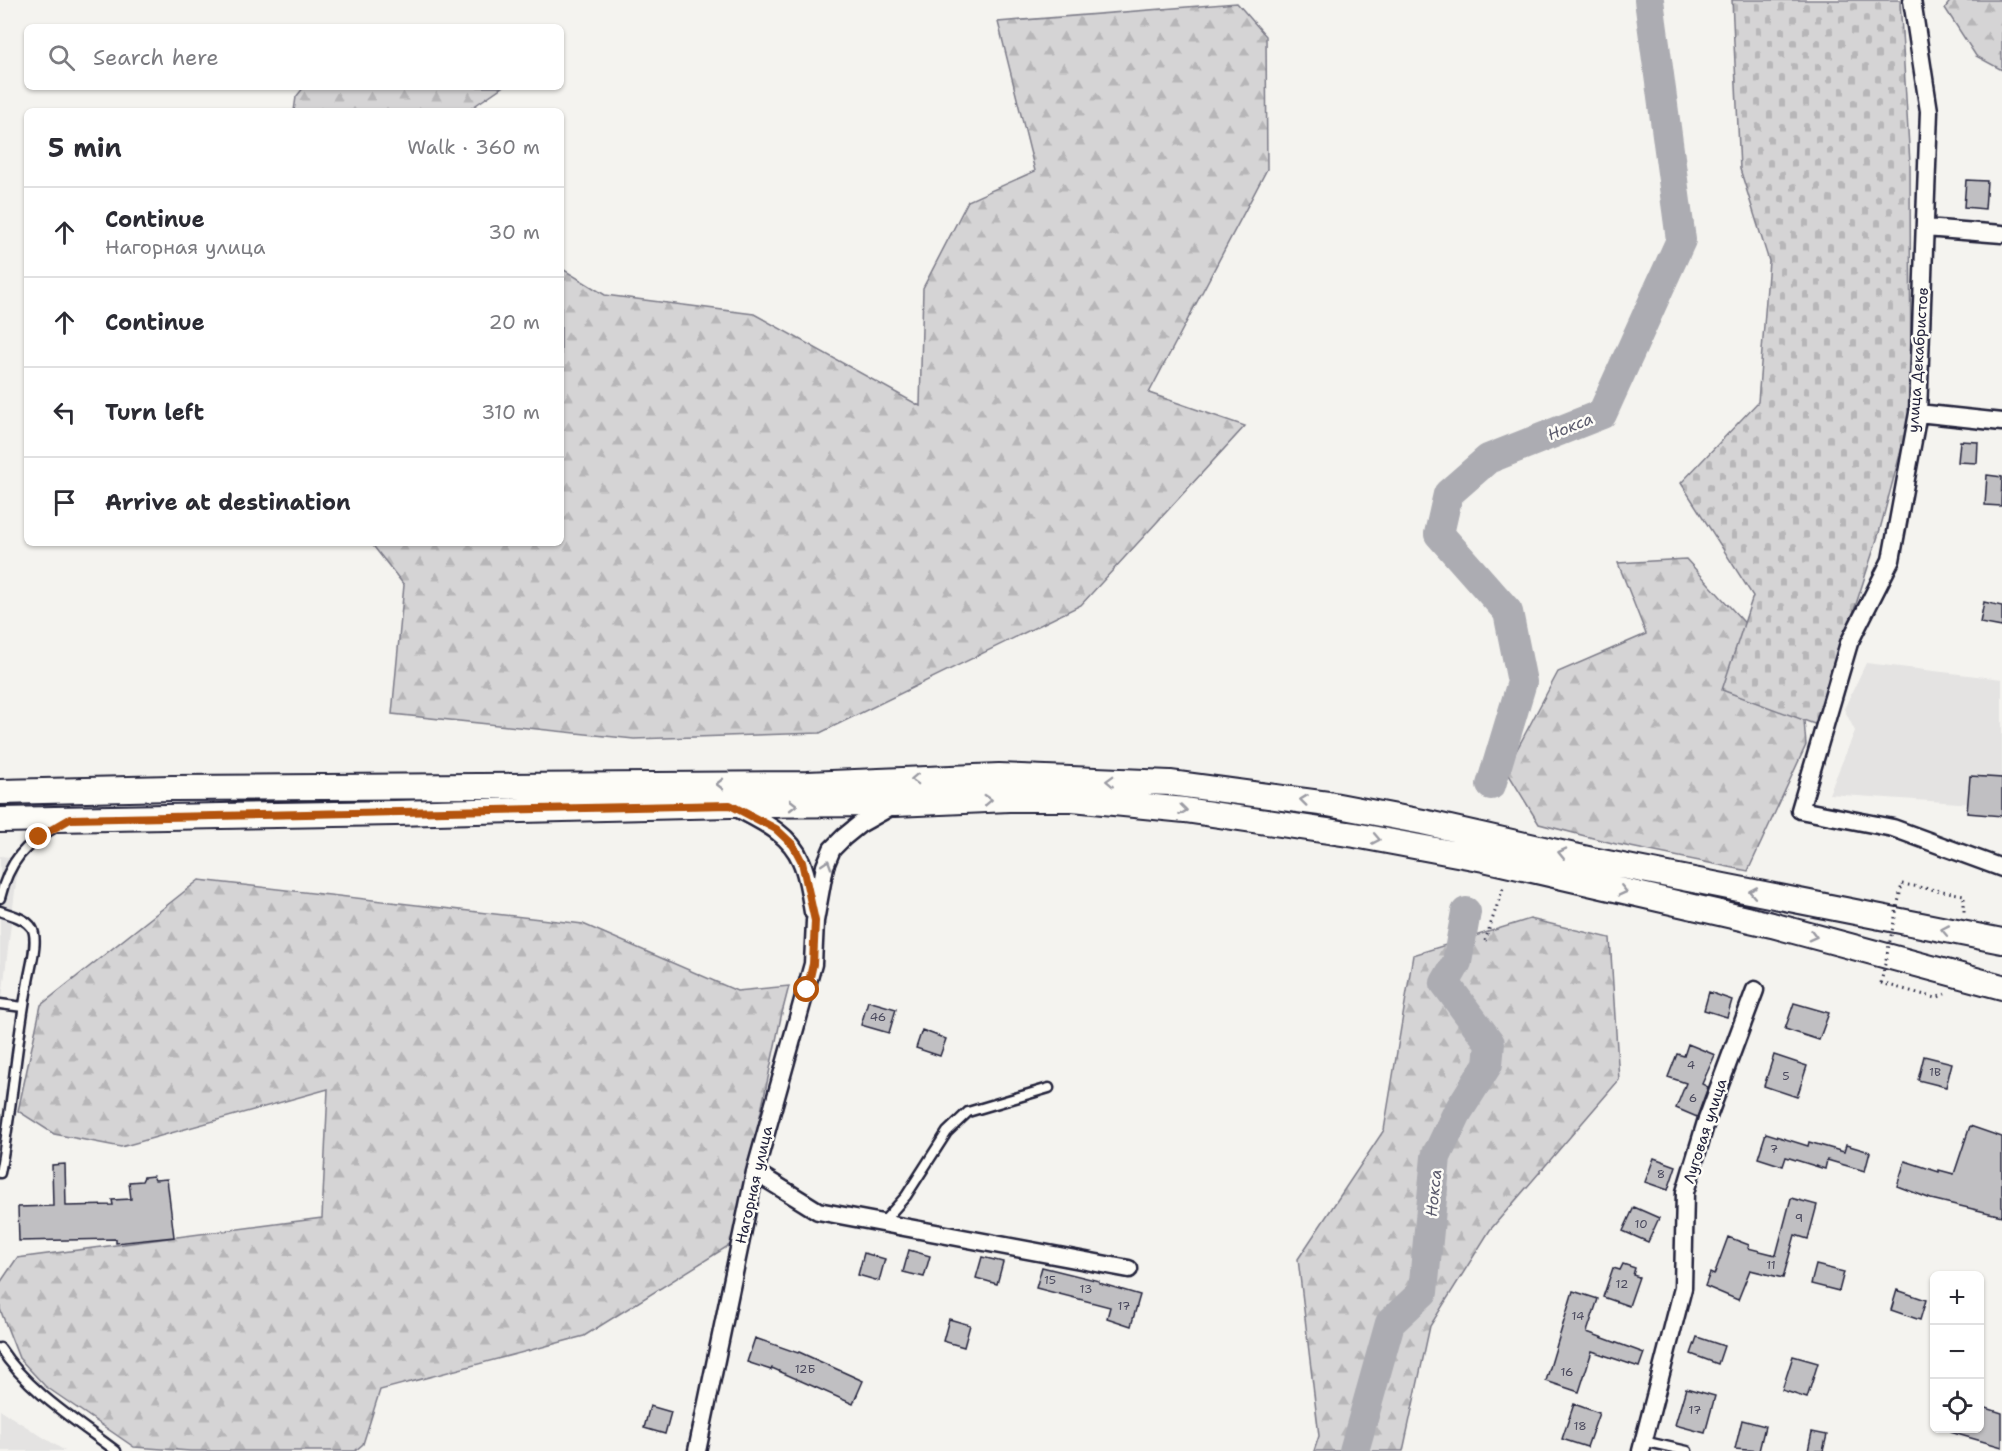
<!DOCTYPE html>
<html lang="en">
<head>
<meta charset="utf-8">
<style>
  body { margin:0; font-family:"Shantell Sans",sans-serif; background:#f7f7f7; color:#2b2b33 }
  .controls { position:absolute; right:18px; bottom:18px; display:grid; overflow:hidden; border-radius:9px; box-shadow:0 2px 4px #0004 }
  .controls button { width:54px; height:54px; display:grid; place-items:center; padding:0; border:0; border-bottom:2px solid #e1e1e2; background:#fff; color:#2b2b33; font:30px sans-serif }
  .stop { position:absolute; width:18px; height:18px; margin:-14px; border:4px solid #b45309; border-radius:50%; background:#fff }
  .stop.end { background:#b45309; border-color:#fff; box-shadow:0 2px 6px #0008 }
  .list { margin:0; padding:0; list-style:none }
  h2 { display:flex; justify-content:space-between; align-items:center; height:78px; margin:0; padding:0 24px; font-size:26px }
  h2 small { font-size:20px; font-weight:400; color:#7c7c81 }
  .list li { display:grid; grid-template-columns:39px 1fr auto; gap:18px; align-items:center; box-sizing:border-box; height:90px; padding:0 24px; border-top:2px solid #e1e1e2 }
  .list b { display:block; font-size:22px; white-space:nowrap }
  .list p { margin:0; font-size:20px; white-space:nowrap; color:#7c7c81 }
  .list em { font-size:20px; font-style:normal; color:#7c7c81 }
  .icon { flex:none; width:33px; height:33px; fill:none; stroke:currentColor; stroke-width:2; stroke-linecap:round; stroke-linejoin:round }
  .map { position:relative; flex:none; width:2002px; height:1451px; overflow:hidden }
  .search { position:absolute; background:#fff; box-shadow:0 2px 4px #0004; left:24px; top:24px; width:540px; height:66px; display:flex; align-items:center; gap:15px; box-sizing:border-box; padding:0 21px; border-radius:9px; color:#7c7c81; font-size:22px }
  .panel { position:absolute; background:#fff; box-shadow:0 2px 4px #0004; left:24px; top:108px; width:540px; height:438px; border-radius:9px }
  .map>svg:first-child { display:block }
  .built { fill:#e4e3e2 }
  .forest { fill:url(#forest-firs); stroke:#7c7b88; stroke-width:1.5 }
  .cemetery { fill:url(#cemetery-stones); stroke:#7c7b88; stroke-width:1.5 }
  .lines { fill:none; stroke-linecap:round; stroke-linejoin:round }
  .river { stroke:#acacb2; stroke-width:30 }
  .building { fill:#c0bfc2; stroke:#22223b; stroke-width:1.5 }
  .lane-casing { stroke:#22223b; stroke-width:13 }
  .street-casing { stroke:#22223b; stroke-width:21 }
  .secondary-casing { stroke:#22223b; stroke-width:28 }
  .path { stroke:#22223b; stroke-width:3; stroke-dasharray:1.5 4.5; stroke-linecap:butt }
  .lane { stroke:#fdfcf7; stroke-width:8 }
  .street { stroke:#fdfcf7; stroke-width:16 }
  .secondary { stroke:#fdfcf7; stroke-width:24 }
  .path-bridge { stroke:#22223b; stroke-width:3; stroke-dasharray:1.5 4.5; stroke-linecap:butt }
  .oneway { stroke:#9a9aa2 }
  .route { stroke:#b45309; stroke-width:8 }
  .labels { text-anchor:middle; stroke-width:5; stroke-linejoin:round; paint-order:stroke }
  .number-label { font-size:12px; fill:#4a495d }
  .street-label { font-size:15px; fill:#22223b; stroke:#fdfcf7 }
  .water-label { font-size:16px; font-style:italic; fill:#59596b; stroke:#fdfcf7 }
</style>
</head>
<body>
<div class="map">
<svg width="2002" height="1451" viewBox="0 0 2002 1451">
  <defs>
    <pattern id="forest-firs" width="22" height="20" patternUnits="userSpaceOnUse" patternTransform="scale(1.5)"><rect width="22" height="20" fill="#d5d4d5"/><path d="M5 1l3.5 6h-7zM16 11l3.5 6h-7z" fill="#b7b6b8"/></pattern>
    <pattern id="cemetery-stones" width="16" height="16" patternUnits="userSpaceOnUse" patternTransform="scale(1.5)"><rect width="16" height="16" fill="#d5d4d5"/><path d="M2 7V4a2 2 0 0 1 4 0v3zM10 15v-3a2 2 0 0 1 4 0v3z" fill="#b7b6b8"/></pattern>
  </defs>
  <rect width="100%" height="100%" fill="#f4f3ef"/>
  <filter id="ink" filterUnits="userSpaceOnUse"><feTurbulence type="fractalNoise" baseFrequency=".0167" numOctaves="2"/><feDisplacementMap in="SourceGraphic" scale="12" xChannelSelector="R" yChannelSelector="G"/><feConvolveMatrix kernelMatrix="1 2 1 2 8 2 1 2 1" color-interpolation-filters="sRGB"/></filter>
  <g filter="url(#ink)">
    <!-- built -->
    <path class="built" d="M1866 663 2002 679V806L1829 794 1855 731 1844 709Z
      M0 856 19 858 0 1015Z
      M0 1410 65 1451H0Z"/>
    <!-- forest -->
    <path class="forest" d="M1951 0H2002V70L1976 56 1945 8Z
      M1237 3 1266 36 1267 169 1149 393 1245 426 1081 605 820 733 634 739 392 714 404 585 371 543H561V268L605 295 754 314 920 406 923 288 968 201 1035 171 998 22Z
      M304 87H502L467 111H294L296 97Z
      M1686 559 1764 644 1799 660 1806 745 1748 871 1616 844 1539 824 1506 770 1558 672 1646 634 1618 563Z
      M199 880 583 924 737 991 789 986 781 1017 733 1243 584 1336 380 1390 363 1444 355 1451H190L134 1447 45 1386 19 1358 0 1309V1283L17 1258 322 1218 328 1089 121 1147 54 1134 18 1111 41 1005Z
      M1530 919 1610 938 1619 1080 1490 1230 1430 1326 1403 1451H1314L1319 1436 1298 1259 1384 1130 1413 955Z"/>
    <!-- cemetery -->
    <path class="cemetery" d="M1732 0H1900L1910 163 1911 413 1879 533 1817 725 1722 690 1753 596 1681 483 1758 402 1769 261 1740 169Z"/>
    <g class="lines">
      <!-- river -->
      <path class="river" d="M1491 785 1522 682 1508 612 1439 534 1448 494 1488 459 1602 414 1681 240 1649 0
        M1354 1451 1390 1323 1423 1292 1436 1157 1457 1113 1488 1064 1490 1043 1445 983 1457 962 1466 912"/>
    </g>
    <!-- building -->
    <path class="building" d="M1966 180 1987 181 1985 209 1964 207Z
      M1960 441 1978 442 1977 463 1958 462Z
      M1987 475 2002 477 2001 506 1985 505Z
      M1984 602 2002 606V627L1980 623Z
      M1970 776 2002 778V816L1967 813Z
      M1709 992 1732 1000 1727 1017 1704 1010Z
      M868 1001 896 1009 889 1033 861 1025Z
      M1794 1003 1829 1013 1819 1040 1785 1029Z
      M922 1030 946 1039 940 1056 916 1048Z
      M1688 1044 1715 1055 1702 1084 1708 1087 1697 1117 1676 1108 1686 1083 1668 1077 1677 1054 1684 1056Z
      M1774 1055 1807 1066 1797 1097 1764 1086Z
      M1924 1056 1952 1063 1946 1087 1918 1080Z
      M1970 1126 2002 1137V1216L1931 1199 1897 1186 1905 1161 1939 1172V1170L1954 1174Z
      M1766 1133 1808 1146 1809 1142 1844 1152 1846 1145 1870 1152 1865 1171 1827 1160 1825 1169 1786 1157 1783 1166 1758 1158Z
      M1654 1158 1676 1166 1668 1190 1645 1182Z
      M65 1164 66 1206 113 1205 112 1200 131 1199 129 1182 142 1181 144 1177 153 1176 155 1180 167 1179 174 1237 116 1243V1239L19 1241 18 1207 53 1206 52 1165Z
      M1791 1198 1817 1205 1808 1239 1795 1235 1783 1278 1750 1270 1738 1300 1705 1286 1710 1273 1714 1275 1728 1237 1749 1245 1748 1248 1776 1255Z
      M1634 1207 1659 1218 1648 1242 1623 1231Z
      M909 1250 930 1256 924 1277 903 1272Z
      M864 1253 885 1259 879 1281 858 1275Z
      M982 1257 1003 1262 997 1284 976 1278Z
      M1623 1264 1635 1268 1633 1275 1639 1277 1629 1306 1603 1297 1613 1268 1620 1270Z
      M1816 1265 1844 1272 1839 1291 1811 1284Z
      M1042 1267 1099 1281V1283L1140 1295 1131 1326 1107 1318 1110 1307 1036 1288Z
      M1897 1290 1926 1300 1920 1320 1891 1310Z
      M1573 1291 1598 1299 1587 1332 1644 1353 1639 1367 1592 1351 1579 1392 1546 1381Z
      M949 1319 970 1325 964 1347 943 1341Z
      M1697 1337 1724 1346 1718 1364 1691 1354Z
      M755 1338 798 1353 799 1352 863 1381 853 1404 772 1368 771 1370 747 1362Z
      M1793 1356 1818 1363 1807 1398 1782 1390Z
      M1686 1388 1715 1396 1705 1433 1675 1425Z
      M1574 1404 1599 1413 1587 1447 1562 1439Z
      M650 1406 671 1412 665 1434 644 1428Z
      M1980 1406 2002 1413V1447L1950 1432 1951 1428H1980Z
      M1742 1420 1765 1426 1759 1451 1735 1449Z
      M1812 1432 1827 1435 1823 1451H1808Z"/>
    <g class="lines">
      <defs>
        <path id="lane" d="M0 898C9 861 25 844 57 826
          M0 911C10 915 26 918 32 928 39 940 30 969 28 982 16 1045 12 1110 0 1173
          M0 1004 23 1007
          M883 1222 906 1196 947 1132 968 1112 1049 1088
          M0 1348C28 1391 75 1420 116 1451
          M1643 1441 1687 1451"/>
        <path id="street" d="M1912 0 1929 111 1918 413 1891 560 1849 643 1800 810 1893 828 2002 868
          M1925 228 2002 234
          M1918 413 2002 422
          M733 806C759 820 789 832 801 861 808 876 810 895 813 912
          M755 1172 818 1211 1129 1269
          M697 1451 755 1172 813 964 815 921 825 866 832 849 844 837 860 824 894 805
          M1641 1451 1683 1288 1685 1192 1706 1122 1755 990"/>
        <path id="secondary" d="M0 792 172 788 807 784 999 776 1170 783 1328 804 1423 822 1592 860 2002 941
          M0 820 395 813 731 805 895 804 1009 799H1073L1185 810 1355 835 1484 859 1772 925 2002 987"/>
      </defs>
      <!-- lane casing -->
      <use href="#lane" class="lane-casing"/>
      <!-- street casing -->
      <use href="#street" class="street-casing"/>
      <!-- secondary casing -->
      <use href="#secondary" class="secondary-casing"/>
      <!-- path -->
      <path class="path" d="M1902 884 1964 895V915
        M1485 941 1503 888
        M1881 983 1936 998 1945 994"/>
      <!-- lane -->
      <use href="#lane" class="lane"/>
      <!-- street -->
      <use href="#street" class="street"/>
      <!-- secondary -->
      <use href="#secondary" class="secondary"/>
      <!-- path-bridge -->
      <path class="path-bridge" d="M1881 983 1902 884"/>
    </g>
    <!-- one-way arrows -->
    <defs><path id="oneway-chevron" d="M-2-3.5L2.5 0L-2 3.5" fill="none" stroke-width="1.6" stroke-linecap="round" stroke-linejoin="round" transform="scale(1.5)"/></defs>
    <g class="oneway">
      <use href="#oneway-chevron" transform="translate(915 779) rotate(178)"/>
      <use href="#oneway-chevron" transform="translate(1110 781) rotate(-178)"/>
      <use href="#oneway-chevron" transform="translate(720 784) rotate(180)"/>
      <use href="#oneway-chevron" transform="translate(988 800) rotate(-3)"/>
      <use href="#oneway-chevron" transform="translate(1304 800) rotate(-173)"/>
      <use href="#oneway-chevron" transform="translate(793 805)"/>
      <use href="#oneway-chevron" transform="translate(1183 810) rotate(7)"/>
      <use href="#oneway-chevron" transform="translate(1376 839) rotate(11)"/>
      <use href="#oneway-chevron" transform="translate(1562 853) rotate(-167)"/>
      <use href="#oneway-chevron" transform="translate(827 864) rotate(-72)"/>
      <use href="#oneway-chevron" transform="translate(1623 891) rotate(13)"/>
      <use href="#oneway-chevron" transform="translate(1753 892) rotate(-169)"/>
      <use href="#oneway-chevron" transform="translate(1945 930) rotate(-169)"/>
      <use href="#oneway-chevron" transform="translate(1813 936) rotate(15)"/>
    </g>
  </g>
  <g class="lines" filter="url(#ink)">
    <!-- route -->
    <path class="route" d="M39 837 70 819 730 805 776 829 793 845 802 862 815 921 813 964 807 990"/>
  </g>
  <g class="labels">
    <!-- number labels -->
    <g class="number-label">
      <text x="878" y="1021">46</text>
      <text x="1691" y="1069">4</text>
      <text x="1935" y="1076">1В</text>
      <text x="1786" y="1080">5</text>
      <text x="1693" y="1102">6</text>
      <text x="1774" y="1153">7</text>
      <text x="1661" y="1178">8</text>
      <text x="1799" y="1222">9</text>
      <text x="1641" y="1228">10</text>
      <text x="1771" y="1269">11</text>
      <text x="1050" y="1284">15</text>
      <text x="1622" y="1288">12</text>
      <text x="1086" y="1293">13</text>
      <text x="1124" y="1310">17</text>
      <text x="1578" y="1320">14</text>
      <text x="805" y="1373">12Б</text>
      <text x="1567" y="1376">16</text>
      <text x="1695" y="1414">17</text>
      <text x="1580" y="1430">18</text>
    </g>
    <!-- street labels -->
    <g class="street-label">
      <text transform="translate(1918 360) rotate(-86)" y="5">улица Декабристов</text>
      <text transform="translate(1705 1131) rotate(-72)" y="5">Луговая улица</text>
      <text transform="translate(754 1185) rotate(-77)" y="5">Нагорная улица</text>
    </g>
    <!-- water labels -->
    <g class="water-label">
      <text transform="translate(1570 426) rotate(-22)" y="6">Нокса</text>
      <text transform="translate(1433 1193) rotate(-84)" y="6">Нокса</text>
    </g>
  </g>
</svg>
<div class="controls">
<button>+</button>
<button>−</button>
<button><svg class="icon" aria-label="locate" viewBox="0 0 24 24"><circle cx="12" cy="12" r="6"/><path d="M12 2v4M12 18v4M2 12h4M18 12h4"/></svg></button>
</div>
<div class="stop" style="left:807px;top:990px"></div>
<div class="stop end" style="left:39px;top:837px"></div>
<div class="search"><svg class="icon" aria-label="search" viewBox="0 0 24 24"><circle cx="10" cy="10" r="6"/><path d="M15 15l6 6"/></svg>Search here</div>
<section class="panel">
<h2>5 min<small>Walk · 360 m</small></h2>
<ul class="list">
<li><svg class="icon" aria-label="ahead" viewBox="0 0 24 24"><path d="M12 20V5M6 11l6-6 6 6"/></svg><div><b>Continue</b><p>Нагорная улица</p></div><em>30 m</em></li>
<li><svg class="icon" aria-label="ahead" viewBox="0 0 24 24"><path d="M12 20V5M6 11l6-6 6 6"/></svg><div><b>Continue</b></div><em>20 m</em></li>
<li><svg class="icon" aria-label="left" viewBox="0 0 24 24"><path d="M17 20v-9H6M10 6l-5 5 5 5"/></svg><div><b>Turn left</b></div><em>310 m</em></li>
<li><svg class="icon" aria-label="arrive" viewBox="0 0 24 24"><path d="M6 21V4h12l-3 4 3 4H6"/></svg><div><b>Arrive at destination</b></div></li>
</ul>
</section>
</div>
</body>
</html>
